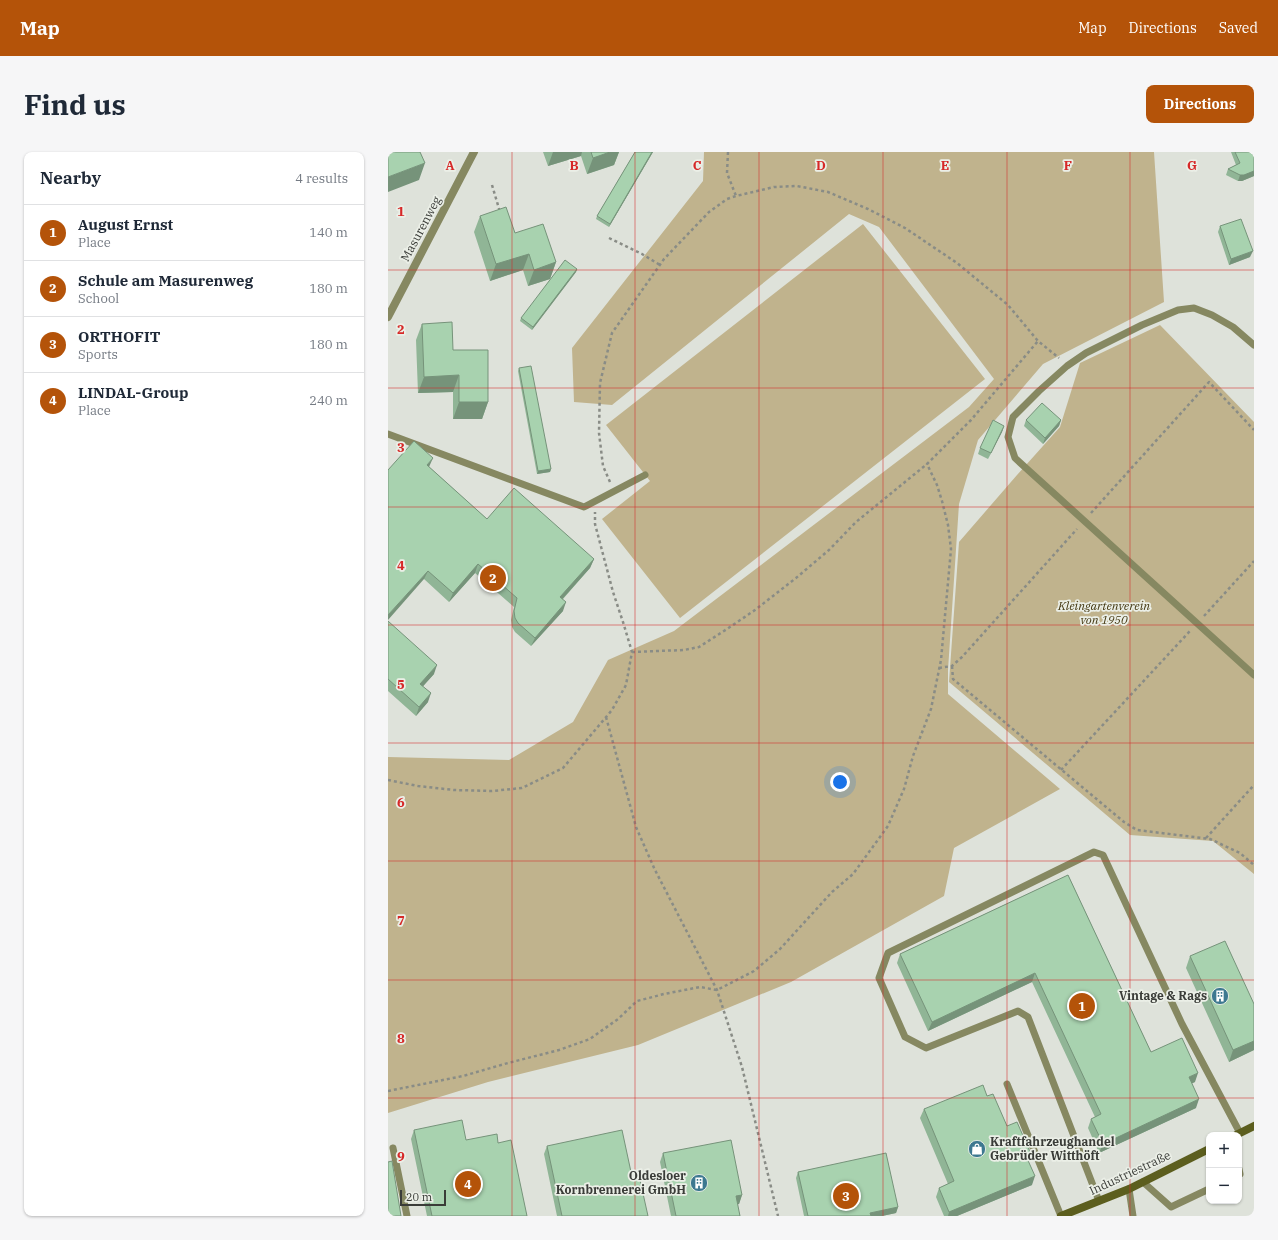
<!DOCTYPE html>
<html lang="en">
<head>
<meta charset="utf-8">
<style>
  body { margin:0; font-family:"IBM Plex Serif",serif; background:#f6f6f7; color:#1f2937 }
  .controls { position:absolute; right:12px; bottom:12px; display:grid; overflow:hidden; border-radius:8px; box-shadow:0 1px 3px #0004 }
  .controls button { width:36px; height:36px; display:grid; place-items:center; padding:0; border:0; border-bottom:1px solid #e0e1e3; background:#fff; color:#1f2937; font:20px sans-serif }
  .scale { position:absolute; left:12px; bottom:10px; width:46px; box-sizing:border-box; padding-left:4px; border:2px solid #3a3c38; border-top:0; font-size:11px; line-height:14px; white-space:nowrap; color:#3a3c38; -webkit-text-stroke:3px #ebefe7; paint-order:stroke }
  .you { position:absolute; left:452px; top:630px; width:14px; height:14px; margin:-10px; border:3px solid #fff; border-radius:50%; background:#1a73e8; box-shadow:0 0 0 6px #1a73e833 }
  .badge { display:grid; place-items:center; width:26px; height:26px; border-radius:50%; background:#b45309; color:#fff; font-size:13px; font-weight:700 }
  .pin { position:absolute; translate:-50% -50%; border:2px solid #fff; box-shadow:0 1px 4px #0006 }
  .list { margin:0; padding:0; list-style:none }
  h2 { display:flex; justify-content:space-between; align-items:center; height:52px; margin:0; padding:0 16px; font-size:17px }
  h2 small { font-size:13px; font-weight:400; color:#747a83 }
  .list li { display:grid; grid-template-columns:26px 1fr auto; gap:12px; align-items:center; box-sizing:border-box; height:56px; padding:0 16px; border-top:1px solid #e0e1e3 }
  .list b { display:block; font-size:15px; white-space:nowrap }
  .list p { margin:0; font-size:13px; white-space:nowrap; color:#747a83 }
  .list em { font-size:13px; font-style:normal; color:#747a83 }
  .map { position:relative; flex:none; width:866px; height:1064px; overflow:hidden; border-radius:8px }
  header { display:flex; align-items:center; gap:24px; box-sizing:border-box; height:56px; padding:0 20px; background:#b45309; color:#fff }
  header strong { font-size:19px }
  nav { display:flex; gap:22px; margin-inline-start:auto; font-size:14px }
  .intro { display:flex; align-items:center; justify-content:space-between; box-sizing:border-box; height:96px; padding:0 24px }
  h1 { margin:0; font-size:28px }
  .button { padding:10px 18px; border-radius:8px; background:#b45309; color:#fff; font-size:14px; font-weight:700 }
  main { display:flex; gap:24px; padding:0 24px }
  aside { flex:1; background:#fff; border-radius:8px; box-shadow:0 1px 3px #0004 }
  .map>svg:first-child { display:block }
  .green { fill:#c0b38d }
  .lines { fill:none; stroke-linecap:round; stroke-linejoin:round }
  .path { stroke:#898c86; stroke-width:2.5; stroke-dasharray:3 3; stroke-linecap:butt }
  .lane { stroke:#868861; stroke-width:7 }
  .street { stroke:#868861; stroke-width:8 }
  .secondary { stroke:#5c5e1e; stroke-width:8 }
  .wall { fill:#90b596 }
  .shaded-wall { fill:#76937a }
  .building { fill:#a8d2af; stroke:#76937a }
  .grid { fill:none; stroke:#d62828; stroke-width:1; stroke-opacity:0.55 }
  .labels { text-anchor:middle; stroke-width:3.5; stroke-linejoin:round; paint-order:stroke }
  .street-label { font-size:12px; fill:#3a3c38; stroke:#ebefe7 }
  .park-label { font-size:12px; font-style:italic; fill:#443811; stroke:#ebefe7 }
  .poi-label { font-size:12px; font-weight:bold; fill:#3a3c38; stroke:#ebefe7; text-anchor:end }
  .grid-label { font-size:13px; text-anchor:middle; font-weight:bold; fill:#d62828; stroke:#ebefe7; stroke-width:3.5; stroke-linejoin:round; paint-order:stroke }
</style>
</head>
<body>
<header>
<strong>Map</strong>
<nav><a>Map</a><a>Directions</a><a>Saved</a></nav>
</header>
<div class="intro"><h1>Find us</h1><a class="button">Directions</a></div>
<main>
<aside>
<h2>Nearby<small>4 results</small></h2>
<ul class="list">
<li><span class="badge">1</span><div><b>August Ernst</b><p>Place</p></div><em>140 m</em></li>
<li><span class="badge">2</span><div><b>Schule am Masurenweg</b><p>School</p></div><em>180 m</em></li>
<li><span class="badge">3</span><div><b>ORTHOFIT</b><p>Sports</p></div><em>180 m</em></li>
<li><span class="badge">4</span><div><b>LINDAL-Group</b><p>Place</p></div><em>240 m</em></li>
</ul>
</aside>
<div class="map">
<svg width="866" height="1064" viewBox="0 0 866 1064">
  <rect width="100%" height="100%" fill="#dee2da"/>
  <!-- green -->
  <path class="green" d="M316 0H766L776 150 655 212 590 288 571 352 560 518V542L672 637 566 696 556 744 403 830 250 893 100 930 0 961V605L121 608 185 570 220 508 286 479 581 255 606 227 491 75 461 62 224 253 186 250 184 196 315 29Z
    M475 72 597 227 292 466 214 367 262 329 218 273Z
    M772 173 866 270V722L825 689 742 683 561 530 571 390 629 323 672 275 692 211Z"/>
  <g class="lines">
    <!-- path -->
    <path class="path" d="M340 0 339 21 348 44
      M104 33 112 60
      M221 86 254 102 272 113
      M222 330 215 314 211 281 212 231 224 181 276 107 321 60 339 47 348 44 386 35 409 34 440 40 480 57 517 76 569 111 620 153 650 189 671 206
      M703 361 821 230 866 278
      M816 464 866 409
      M244 500 296 498 311 495 339 477 367 458 408 426 441 398 468 370 539 312
      M564 514 565 527 736 670 749 678 822 687 852 701 866 713
      M551 516 564 514 574 505 689 377
      M218 565 248 675 267 718 329 838 354 915 390 1064
      M673 618 802 479
      M0 628 30 634 66 638 104 639 134 636 175 616 224 558 238 533 244 500 235 470 225 440 207 372V360
      M818 686 866 633
      M0 939 75 924 120 911 171 898 202 887 230 867 249 849 276 842 312 835 329 838 366 819 392 797 444 740 465 722 500 674 516 637 525 604 543 557 553 508 563 397 560 373 554 349 549 333 539 312 583 268 650 189"/>
    <!-- lane -->
    <path class="lane" d="M866 193 845 175 824 163 806 156 790 158 754 173 698 201 679 214 651 239 625 265 620 285 627 306 866 523
      M0 282 196 355 257 323
      M619 932 673 1064
      M5 996 19 1064
      M851 1017 852 1022H851
      M755 1030 783 1055 821 1037
      M741 1037 745 1064
      M711 1049 640 865 630 859 538 896 517 885 491 826 500 801 706 700 715 703 794 872 852 981"/>
    <!-- street -->
    <path class="street" d="M0 165 86 0"/>
    <!-- secondary -->
    <path class="secondary" d="M848 983 866 974
      M673 1064 741 1037 821 997"/>
  </g>
  <!-- wall -->
  <path class="wall" d="M155 0H231L226 13 199 22 193 4 160 14Z
    M247 0H265L221 75 208 67 209 64Z
    M843 0H866V24L854 29H850L838 23 840 17 848 13Z
    M92 64 127 81 168 110 162 127 140 134 135 118 102 129 86 80Z
    M832 74 862 105 841 113 830 80Z
    M189 117 188 120 144 178 132 169 133 166Z
    M34 172 65 198 100 250 94 267H65V240L30 241 28 188Z
    M131 216 163 317 162 320 149 322 130 219Z
    M638 268H673L671 274 655 292 636 274Z
    M616 274 614 280 600 307 590 302 592 296Z
    M41 315 99 367 206 407 202 416 175 447V459L143 494 127 480 124 475 123 468 126 455 87 421 61 450 36 427Z
    M0 469 46 522 35 534 40 550 28 564 0 539Z
    M680 723 763 900 807 930 804 931 808 956 711 1001 700 976 703 967 707 965 644 830 540 879 509 811 512 802Z
    M802 804 866 852V898L841 910 798 816Z
    M599 944 619 974 643 1002 640 1008 644 1033 569 1064H556L548 1045 551 1036 560 1032 532 966 536 957Z
    M26 978 78 988 110 991 139 1064H39L23 987Z
    M159 994 243 1020 260 1064H169L156 1002Z
    M275 1001 354 1043 351 1052H349L352 1064H283L272 1010Z
    M410 1020 510 1055 508 1061 494 1064H416L408 1026Z"/>
  <!-- shaded-wall -->
  <path class="shaded-wall" d="M165 0H194L193 4 160 14Z
    M222 0H231L226 13 199 22 205 6Z
    M264 0H265L221 75 222 72Z
    M37 11 31 28 0 40V25Z
    M866 19V24L854 29H850L852 23Z
    M865 99 862 105 841 113 843 107Z
    M141 102 135 118 102 129 108 112Z
    M168 110 162 127 140 134 146 118Z
    M189 117 188 120 144 178 145 175Z
    M71 223 65 240 30 241 36 225Z
    M71 250H100L94 267H65Z
    M673 268 671 274 655 292 657 286Z
    M616 274 614 280 600 307 603 301Z
    M45 306 41 315 35 322 39 313Z
    M163 317 162 320 149 322 150 319Z
    M206 407 202 416 169 453 172 445Z
    M90 412 87 421 61 450 65 441Z
    M40 419 36 427 0 468V463Z
    M178 450 175 459 143 494 147 486Z
    M49 513 46 522 29 541 32 532Z
    M43 541 40 550 28 564 31 555Z
    M647 821 644 830 540 879 544 870Z
    M866 889V898L841 910 845 898Z
    M810 921 807 930 798 934 801 925Z
    M811 947 808 956 711 1001 715 992Z
    M643 1002 639 1011 638 1004Z
    M647 1024 644 1033 569 1064H560L561 1060Z
    M354 1043 351 1052 345 1053 348 1044Z
    M510 1055 508 1061 494 1064H481L482 1061Z"/>
  <!-- building -->
  <path class="building" d="M0 0H32L37 11 0 25Z
    M203 0H222L205 6Z
    M247 0H264L222 72 209 64Z
    M847 0H866V19L856 23H852L840 17 852 11Z
    M118 55 127 81 155 72 168 110 146 118 141 102 108 112 92 64Z
    M853 67 865 99 843 107 832 74Z
    M177 108 189 117 145 175 133 166Z
    M64 170 65 198H100V250H71V223L36 225 34 172Z
    M143 214 163 317 150 319 131 216Z
    M654 251 673 268 657 286 638 268Z
    M605 268 616 274 603 301 592 296Z
    M26 289 45 306 39 313 99 367 126 336 206 407 172 445 178 450 147 486 130 471 127 466 126 459 129 446 90 412 65 441 40 419 0 463V318Z
    M0 469 49 513 32 532 43 541 31 555 0 527Z
    M680 723 763 900 794 886 810 921 801 925 811 947 715 992 703 967 713 962 647 821 544 870 512 802Z
    M837 789 866 852V889L845 898 802 804Z
    M595 933 599 944 605 942 619 974 629 970 643 1002 638 1004 647 1024 561 1060 551 1036 566 1029 536 957Z
    M74 968 78 988 109 982 110 991 123 988 139 1064H44L26 978Z
    M234 978 243 1020 250 1019 260 1064H174L159 994Z
    M343 988 354 1043 348 1044 352 1064H288L275 1001Z
    M498 1001 510 1055 482 1061 483 1064H420L410 1020Z
    M4 1009 13 1064H0V1010Z"/>
  <!-- grid -->
  <path class="grid" d="M124 0V1064M247 0V1064M371 0V1064M495 0V1064M619 0V1064M742 0V1064M0 118H866M0 236H866M0 355H866M0 473H866M0 591H866M0 709H866M0 828H866M0 946H866"/>
  <!-- icons -->
  <defs>
    <symbol id="building-disc" viewBox="-11 -11 22 22"><circle r="9.5" fill="#3d7890" stroke="#ebefe7"/><path d="M-4-6H4V6H1V3H-1V6H-4ZM-2.5-4.3h1.7v1.8h-1.7ZM.8-4.3h1.7v1.8H.8ZM-2.5-1h1.7V.8h-1.7ZM.8-1h1.7V.8H.8Z" fill="#fff"/></symbol>
    <symbol id="shop-disc" viewBox="-11 -11 22 22"><circle r="9.5" fill="#3d7890" stroke="#ebefe7"/><path d="M-5-2.5h2.3a2.7 3.5 0 0 1 5.4 0H5L5.5 6h-11ZM-1.5-2.5h3a1.5 2.3 0 0 0-3 0Z" fill="#fff"/></symbol>
  </defs>
  <g fill-rule="evenodd">
    <use href="#building-disc" x="822" y="834" width="20" height="20"/>
    <use href="#shop-disc" x="579" y="987" width="20" height="20"/>
    <use href="#building-disc" x="301" y="1021" width="20" height="20"/>
  </g>
  <g class="labels">
    <!-- street labels -->
    <g class="street-label">
      <text transform="translate(33 77) rotate(-62)" y="4">Masurenweg</text>
      <text transform="translate(742 1021) rotate(-25)" y="4">Industriestraße</text>
    </g>
    <!-- park labels -->
    <g class="park-label">
      <text x="716" y="458">Kleingartenverein<tspan x="716" dy="14">von 1950</tspan></text>
    </g>
    <!-- poi labels -->
    <g class="poi-label">
      <text x="819" y="848">Vintage &amp; Rags</text>
      <text x="602" y="994" text-anchor="start">Kraftfahrzeughandel<tspan x="602" dy="14">Gebrüder Witthöft</tspan></text>
      <text x="298" y="1028">Oldesloer<tspan x="298" dy="14">Kornbrennerei GmbH</tspan></text>
    </g>
  </g>
  <g class="grid-label">
    <text x="62" y="18">A</text>
    <text x="186" y="18">B</text>
    <text x="309" y="18">C</text>
    <text x="433" y="18">D</text>
    <text x="557" y="18">E</text>
    <text x="680" y="18">F</text>
    <text x="804" y="18">G</text>
    <text x="13" y="64">1</text>
    <text x="13" y="182">2</text>
    <text x="13" y="300">3</text>
    <text x="13" y="418">4</text>
    <text x="13" y="537">5</text>
    <text x="13" y="655">6</text>
    <text x="13" y="773">7</text>
    <text x="13" y="891">8</text>
    <text x="13" y="1009">9</text>
  </g>
</svg>
<div class="controls">
<button>+</button>
<button>−</button>
</div>
<div class="scale">20 m</div>
<div class="you"></div>
<div class="pin badge" style="left:694px;top:854px">1</div>
<div class="pin badge" style="left:105px;top:426px">2</div>
<div class="pin badge" style="left:458px;top:1044px">3</div>
<div class="pin badge" style="left:80px;top:1032px">4</div>
</div>
</main>
</body>
</html>
